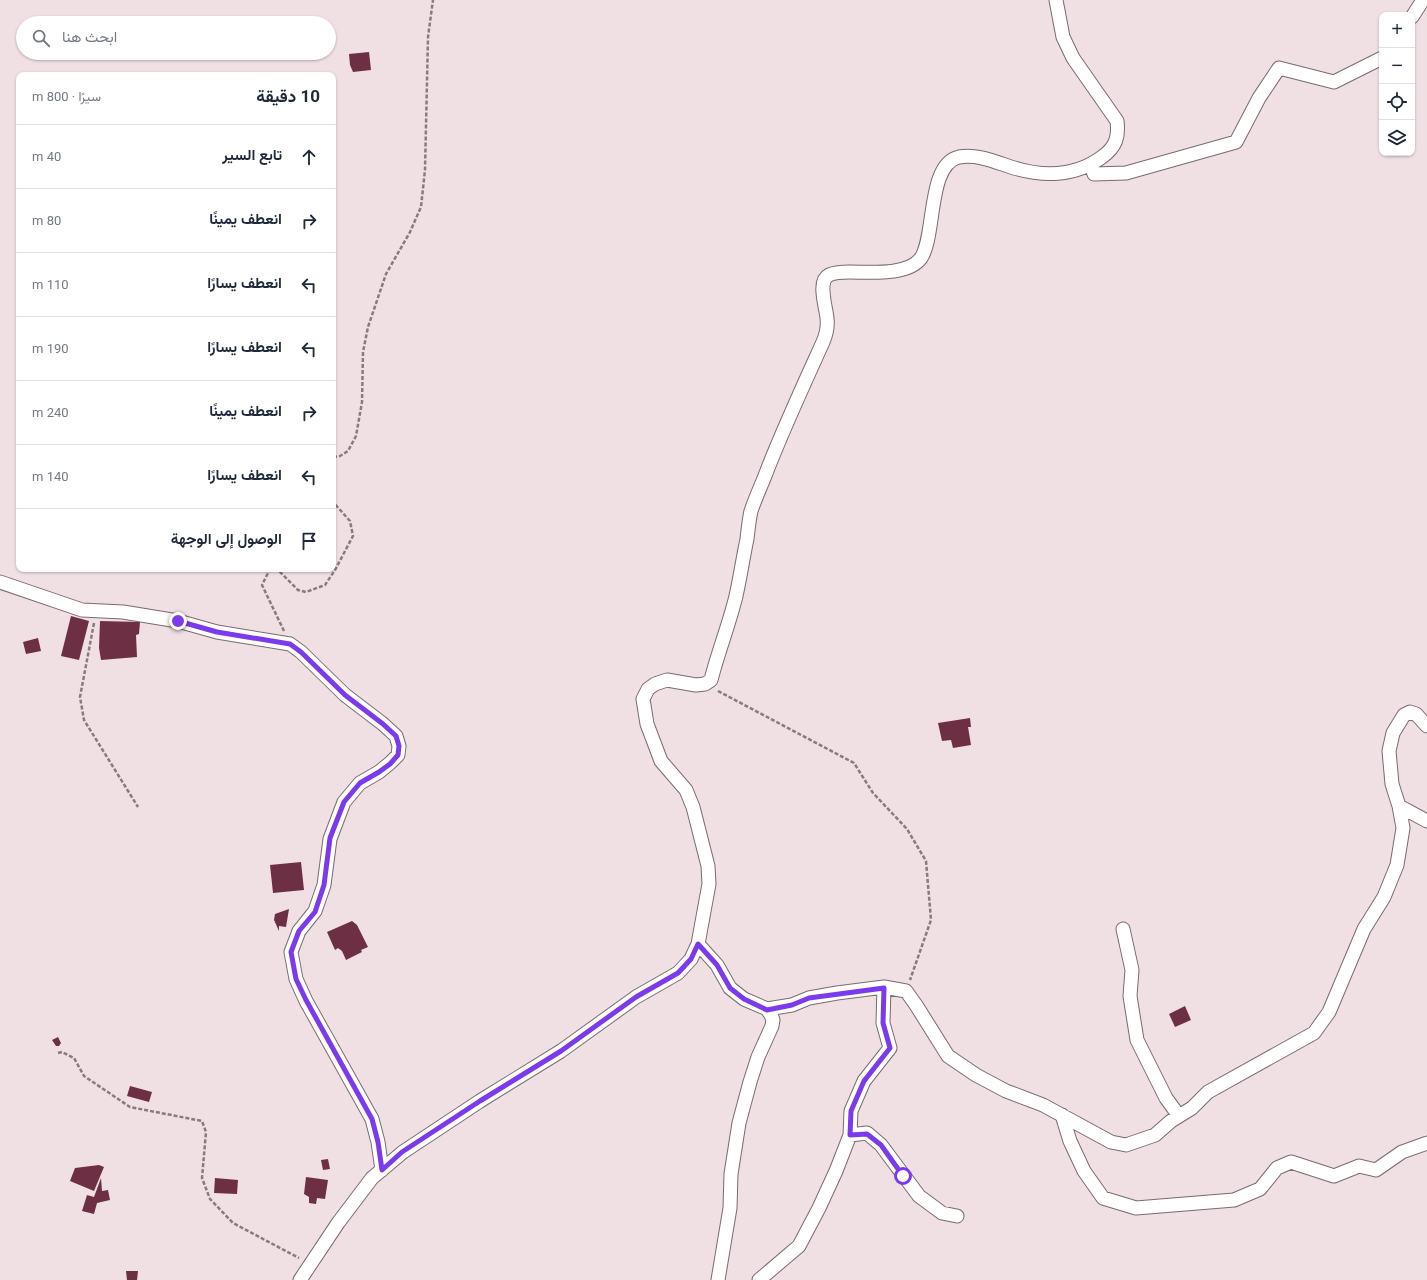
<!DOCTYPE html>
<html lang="ar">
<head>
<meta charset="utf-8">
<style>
  body { margin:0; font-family:Roboto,Vazirmatn,sans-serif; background:#f2f2f3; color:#1f2937; direction:rtl }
  .controls { position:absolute; right:12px; top:12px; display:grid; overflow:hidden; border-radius:8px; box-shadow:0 1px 3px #0004 }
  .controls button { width:36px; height:36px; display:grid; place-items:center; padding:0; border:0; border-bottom:1px solid #e0e1e3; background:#fff; color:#1f2937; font:20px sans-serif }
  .stop { position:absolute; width:12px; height:12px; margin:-9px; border:3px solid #7c3aed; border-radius:50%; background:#fff }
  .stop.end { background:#7c3aed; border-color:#fff; box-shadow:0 1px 4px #0008 }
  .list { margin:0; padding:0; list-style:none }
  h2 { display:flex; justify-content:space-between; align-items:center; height:52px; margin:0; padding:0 16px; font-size:17px }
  h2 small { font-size:13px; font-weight:400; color:#747a83 }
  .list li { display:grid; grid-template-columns:26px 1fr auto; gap:12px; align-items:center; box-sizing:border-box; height:64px; padding:0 16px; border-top:1px solid #e0e1e3 }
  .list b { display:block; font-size:15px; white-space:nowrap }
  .list em { font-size:13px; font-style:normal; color:#747a83 }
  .icon { flex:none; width:22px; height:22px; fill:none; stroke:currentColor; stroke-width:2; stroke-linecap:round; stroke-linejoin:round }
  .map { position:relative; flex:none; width:1427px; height:1280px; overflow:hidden; direction:ltr }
  .search { position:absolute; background:#fff; box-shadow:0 1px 3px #0004; left:16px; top:16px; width:320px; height:44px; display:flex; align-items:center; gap:10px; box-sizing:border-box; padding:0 14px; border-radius:22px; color:#747a83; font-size:15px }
  .panel { position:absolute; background:#fff; box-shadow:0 1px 3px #0004; left:16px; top:72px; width:320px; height:500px; border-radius:8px; direction:rtl }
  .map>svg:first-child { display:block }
  .building { fill:#6c2f43 }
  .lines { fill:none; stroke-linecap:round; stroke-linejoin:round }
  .street-casing { stroke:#796b6e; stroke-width:15 }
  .path { stroke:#867b7e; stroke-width:2.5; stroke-dasharray:4 2; stroke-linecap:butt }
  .street { stroke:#fff; stroke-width:13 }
  .route { stroke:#7c3aed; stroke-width:5 }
</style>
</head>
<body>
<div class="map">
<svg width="1427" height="1280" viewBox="0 0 1427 1280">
  <rect width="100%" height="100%" fill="#f0e0e4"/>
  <!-- building -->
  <path class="building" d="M369 52 371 70 353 72 350 65 349 54Z
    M71 616 89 621 79 660 61 656Z
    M100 621 140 622 139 634 136 635 137 657 101 660 99 648Z
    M38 638 41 651 26 654 23 642Z
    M970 718 971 727H968L971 745 953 748 951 740 942 741 938 723Z
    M301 862 304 890 273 893 270 865Z
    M289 909 286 927 279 926V931L274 920 275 914Z
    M352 921 357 925 368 947 361 950 362 952 346 960 342 951 338 948 335 950 327 932Z
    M1185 1006 1191 1020 1175 1027 1169 1014Z
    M58 1037 61 1043 59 1046H56L52 1040Z
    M130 1086 152 1092 149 1102 127 1096Z
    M328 1159 330 1169 323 1170 321 1160Z
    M99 1165 104 1167 94 1191 70 1181 75 1168Z
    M306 1177 328 1180 325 1199 317 1198 316 1204 309 1203V1197L304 1194Z
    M101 1178 102 1191 108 1190 110 1200 97 1203 94 1214 82 1211 87 1195 94 1197Z
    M215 1178 238 1180 237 1194 214 1193Z
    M126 1271H138L137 1280H127Z"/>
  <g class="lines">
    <defs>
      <path id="street" d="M1412 17 1423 0
        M1091 165 1094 174 1126 173 1236 142 1259 98 1279 68 1334 82 1382 58
        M0 582 82 610 123 612 178 621 217 632 290 644 301 652 345 695 383 724 396 736 399 746 398 755 390 763 379 772 360 783 344 802 330 839 324 885 315 911 299 931 291 952 296 979 306 1001 372 1119 378 1142 382 1170
        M1399 806 1427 821
        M1123 929 1132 970 1130 996 1137 1040 1166 1098 1179 1116
        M698 944 717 965 730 988 744 999 767 1009 771 1015 773 1020 772 1026 758 1057 750 1082 739 1123 731 1174 730 1208 718 1280
        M767 1009 792 1005 809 998 837 993 884 987 906 991 916 1005 948 1056 976 1075 1006 1091 1043 1105 1111 1142 1126 1145 1155 1135 1171 1121 1192 1108 1208 1092 1314 1033 1329 1012 1364 929 1384 897 1397 865 1403 828 1399 806 1392 784 1389 751 1393 733 1404 715 1410 712 1416 714 1427 726
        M1062 1115 1070 1141 1084 1171 1103 1198 1136 1208 1234 1200 1260 1189 1277 1168 1291 1162 1334 1176 1359 1166 1376 1170 1402 1152 1427 1143
        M850 1135 867 1133 881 1145 919 1196 942 1213 957 1216
        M300 1280 338 1223 372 1178 403 1152 480 1101 561 1051 636 997 678 973 691 959 698 944 709 884 708 866 693 807 686 790 661 761 647 724 643 699 648 689 655 684 667 680 696 685 705 684 711 680C718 652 729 625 736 596 740 578 743 558 747 539 748 530 749 520 751 511 756 496 763 482 768 468 785 425 804 384 823 342 826 335 828 326 827 318 826 307 817 281 829 275 835 272 843 272 850 272 869 272 908 276 921 258 936 236 927 164 959 157 977 154 993 161 1011 167 1042 177 1075 177 1102 157 1116 147 1119 137 1117 121L1073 58 1063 37 1056 0
        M759 1280 799 1246 819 1208 836 1171 850 1135 851 1111 864 1081 890 1048 883 1023 884 987"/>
    </defs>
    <!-- street casing -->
    <use href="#street" class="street-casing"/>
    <!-- path -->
    <path class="path" d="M333 457 340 456 348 451 356 436 362 402 363 352 368 327 386 274 410 232 421 207 425 170 428 37 433 0
      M94 623 80 697 84 720 138 807
      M284 631 262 585 269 571 278 570 298 590 306 592 325 585 335 570 353 536 350 521 333 502
      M718 691 854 763 873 793 907 829 926 861 931 920 910 980
      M58 1053 62 1052 74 1058 84 1076 130 1107 202 1121 206 1132 202 1178 210 1199 233 1223 299 1258"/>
    <!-- street -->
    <use href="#street" class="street"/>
  </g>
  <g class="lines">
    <!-- route -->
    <path class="route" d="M178 621 217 632 290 644 301 652 345 695 383 724 396 736 399 746 398 755 390 764 379 772 360 783 344 802 330 838 324 885 315 912 299 931 291 952 296 979 306 1000 372 1119 378 1142 382 1170 402 1152 480 1101 561 1051 636 997 678 973 691 959 698 944 717 965 730 988 744 999 767 1010 792 1005 809 998 884 988 883 1023 890 1048 864 1081 851 1111 850 1135 867 1134 881 1145 903 1176"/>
  </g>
</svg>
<div class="controls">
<button>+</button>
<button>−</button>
<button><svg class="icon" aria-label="locate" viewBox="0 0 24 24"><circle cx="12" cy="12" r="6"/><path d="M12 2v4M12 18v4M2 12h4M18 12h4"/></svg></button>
<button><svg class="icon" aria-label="layers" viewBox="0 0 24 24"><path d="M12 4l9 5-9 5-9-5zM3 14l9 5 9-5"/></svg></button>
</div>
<div class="stop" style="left:903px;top:1176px"></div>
<div class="stop end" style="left:178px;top:621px"></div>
<div class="search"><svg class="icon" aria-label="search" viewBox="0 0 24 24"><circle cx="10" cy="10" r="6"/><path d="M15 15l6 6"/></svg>ابحث هنا</div>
<section class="panel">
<h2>10 دقيقة<small>سيرًا · 800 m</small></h2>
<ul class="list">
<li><svg class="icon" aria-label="ahead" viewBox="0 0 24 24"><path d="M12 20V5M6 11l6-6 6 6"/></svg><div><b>تابع السير</b></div><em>40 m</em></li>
<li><svg class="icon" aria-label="right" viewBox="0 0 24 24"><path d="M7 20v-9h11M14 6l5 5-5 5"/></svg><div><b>انعطف يمينًا</b></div><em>80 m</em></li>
<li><svg class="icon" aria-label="left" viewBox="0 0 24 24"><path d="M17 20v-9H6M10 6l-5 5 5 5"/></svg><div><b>انعطف يسارًا</b></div><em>110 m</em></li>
<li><svg class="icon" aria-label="left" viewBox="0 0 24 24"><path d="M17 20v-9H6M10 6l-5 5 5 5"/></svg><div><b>انعطف يسارًا</b></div><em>190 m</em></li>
<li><svg class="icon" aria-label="right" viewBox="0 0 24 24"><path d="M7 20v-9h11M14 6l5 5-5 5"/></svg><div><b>انعطف يمينًا</b></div><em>240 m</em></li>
<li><svg class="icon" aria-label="left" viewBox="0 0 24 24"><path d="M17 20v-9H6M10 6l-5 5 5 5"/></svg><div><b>انعطف يسارًا</b></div><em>140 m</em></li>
<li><svg class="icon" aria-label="arrive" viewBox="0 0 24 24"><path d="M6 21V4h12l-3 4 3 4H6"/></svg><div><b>الوصول إلى الوجهة</b></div></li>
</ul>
</section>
</div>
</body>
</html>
